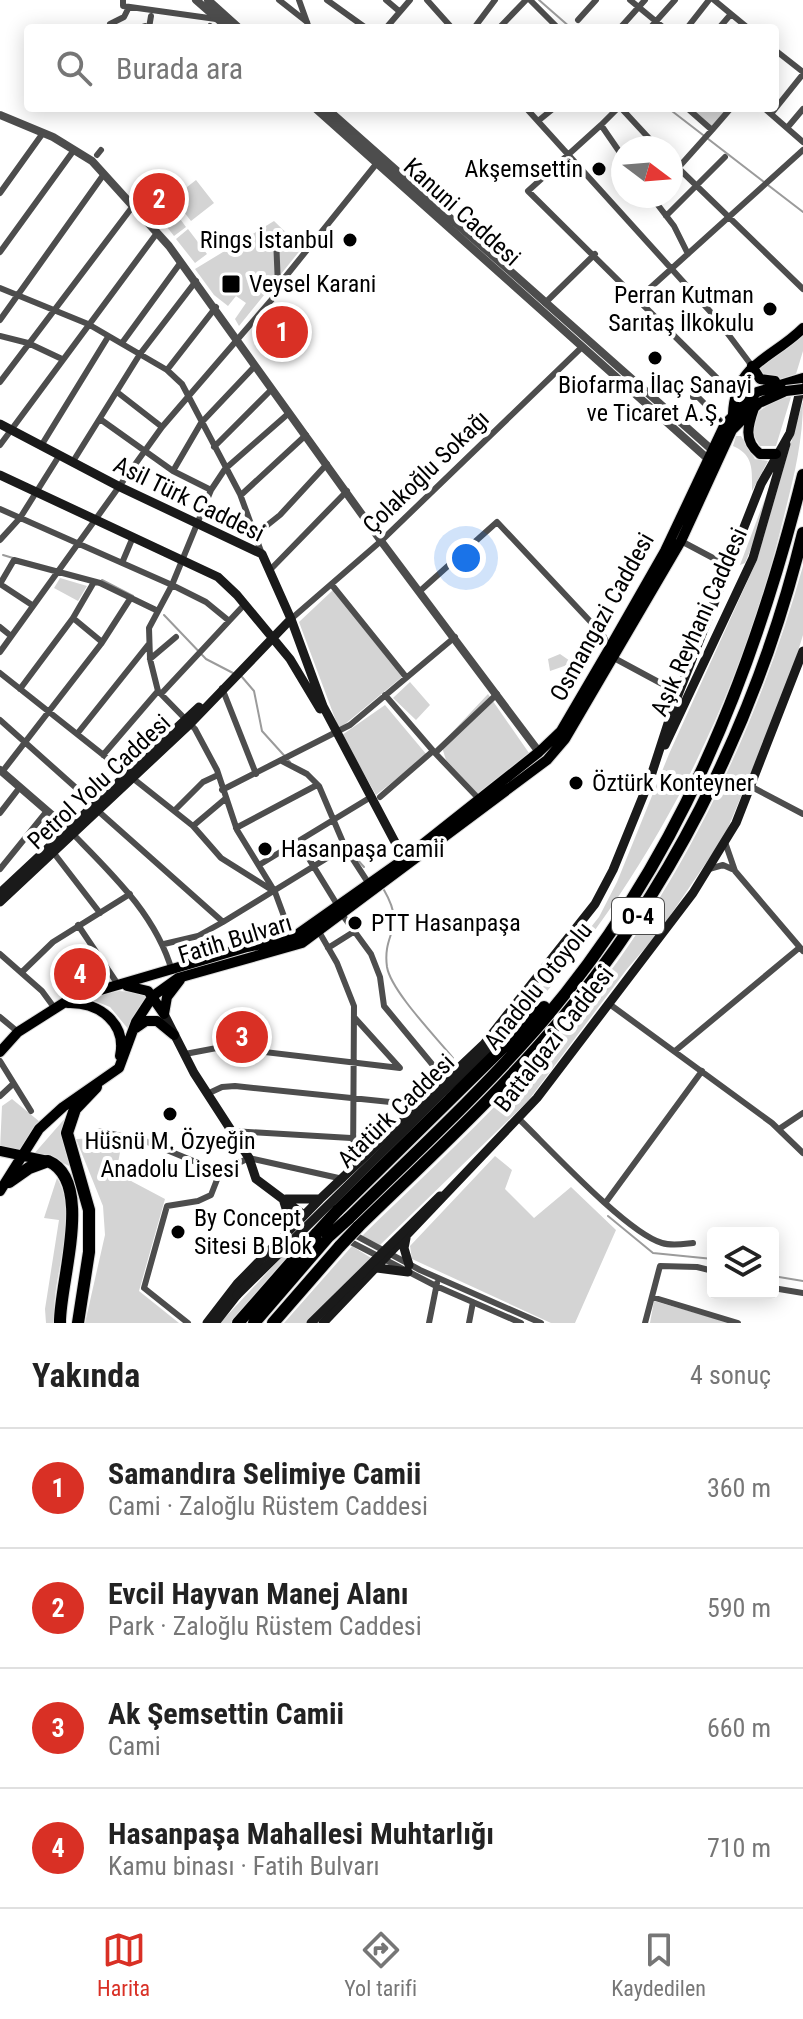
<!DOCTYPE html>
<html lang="tr">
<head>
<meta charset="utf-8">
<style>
  body { margin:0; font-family:"Roboto Condensed",sans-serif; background:#f2f2f2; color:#222 }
  .controls { position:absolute; right:24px; bottom:24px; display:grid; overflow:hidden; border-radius:8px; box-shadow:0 4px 20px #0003 }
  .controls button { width:72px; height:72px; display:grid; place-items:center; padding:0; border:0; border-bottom:2px solid #e0e0e0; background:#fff; color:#222; font:40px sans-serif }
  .compass { position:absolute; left:611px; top:136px; width:72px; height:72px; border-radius:50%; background:#fff; box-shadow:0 4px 20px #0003; rotate:106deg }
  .you { position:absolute; left:466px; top:558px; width:28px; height:28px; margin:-20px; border:6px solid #fff; border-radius:50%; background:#1a73e8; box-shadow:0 0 0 12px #1a73e833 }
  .badge { display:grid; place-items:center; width:52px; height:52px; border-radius:50%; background:#d93025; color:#fff; font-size:26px; font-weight:700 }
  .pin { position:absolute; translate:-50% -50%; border:4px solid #fff; box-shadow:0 2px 8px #0006 }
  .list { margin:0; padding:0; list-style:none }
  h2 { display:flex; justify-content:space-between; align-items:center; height:104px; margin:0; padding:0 32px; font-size:34px }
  h2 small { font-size:26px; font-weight:400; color:#767676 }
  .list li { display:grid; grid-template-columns:52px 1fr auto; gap:24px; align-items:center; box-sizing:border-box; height:120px; padding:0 32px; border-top:2px solid #e0e0e0 }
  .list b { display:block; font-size:30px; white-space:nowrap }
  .list p { margin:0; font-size:26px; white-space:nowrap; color:#767676 }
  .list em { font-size:26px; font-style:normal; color:#767676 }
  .icon { flex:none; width:44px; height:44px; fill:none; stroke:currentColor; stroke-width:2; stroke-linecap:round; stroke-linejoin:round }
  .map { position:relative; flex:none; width:803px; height:1323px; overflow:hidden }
  .search { position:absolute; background:#fff; box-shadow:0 4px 20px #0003; left:24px; right:24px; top:24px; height:88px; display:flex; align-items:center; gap:20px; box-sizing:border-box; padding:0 28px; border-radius:8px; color:#767676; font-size:30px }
  .sheet { height:584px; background:#fff }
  nav { display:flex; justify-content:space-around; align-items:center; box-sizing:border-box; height:112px; border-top:2px solid #e0e0e0; background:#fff; font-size:22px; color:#767676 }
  nav a { display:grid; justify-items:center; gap:4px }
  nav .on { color:#d93025 }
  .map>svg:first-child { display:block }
  .green { fill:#d4d4d4 }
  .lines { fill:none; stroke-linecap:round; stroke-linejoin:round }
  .stream { stroke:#9b9b9b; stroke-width:2 }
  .primary-casing { stroke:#dbdbdb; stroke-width:12 }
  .motorway-casing { stroke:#dbdbdb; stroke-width:14 }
  .minor { stroke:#4d4d4d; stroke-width:6 }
  .tertiary { stroke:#4d4d4d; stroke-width:8 }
  .secondary { stroke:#1a1a1a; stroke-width:9 }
  .primary { stroke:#000; stroke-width:10 }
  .motorway { stroke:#000; stroke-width:12 }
  .primary-bridge-casing { stroke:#dbdbdb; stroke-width:12; stroke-linecap:butt }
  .motorway-bridge-casing { stroke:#dbdbdb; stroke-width:14; stroke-linecap:butt }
  .secondary-bridge { stroke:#1a1a1a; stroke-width:9 }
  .primary-bridge { stroke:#000; stroke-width:10 }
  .motorway-bridge { stroke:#000; stroke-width:12 }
  .poi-dot { fill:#000; stroke:#fff; stroke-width:3 }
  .labels { text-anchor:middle; stroke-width:8; stroke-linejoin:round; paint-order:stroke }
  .shield { fill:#fff; stroke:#4c4c4c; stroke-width:2 }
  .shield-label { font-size:22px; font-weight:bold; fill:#000 }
  .poi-label { font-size:24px; fill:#000; stroke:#fff; text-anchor:start }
  .street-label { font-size:24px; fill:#000; stroke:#fff }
</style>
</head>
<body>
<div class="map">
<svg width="803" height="1323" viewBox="0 0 803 1323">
  <rect width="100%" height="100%" fill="#fff"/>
  <!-- green -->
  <path class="green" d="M690 108H729L712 127Z
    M196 180 214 203 191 221 173 198Z
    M172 208 186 227 174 236 159 217Z
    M274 221 302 248 239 326 235 319 246 303 236 296 228 306 214 295 195 269Z
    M188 229 207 254 195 263 176 239Z
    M803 334V351L796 374 771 382 757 368Z
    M791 397 776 446H760L752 433 755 414 778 398Z
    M803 401C803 447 791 487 780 532 733 722 631 913 491 1052L599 917 617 882 669 754 757 560Z
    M736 436H741L755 459 768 461 752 491C752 470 754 455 733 446Z
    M775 472 761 525 745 563 740 565Z
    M803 566V635L788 684 725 835 659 932 627 969 528 1101 380 1245 362 1236C422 1177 486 1119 542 1056 667 917 753 744 803 566Z
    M60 578 87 586 78 601 54 588Z
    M333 590 402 677 339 729 299 622Z
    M560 654 573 663 550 671 548 659Z
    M410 682 430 705 416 720 393 698Z
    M488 694 529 753 478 794 446 760 441 744Z
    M385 705 427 755 376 795 342 735Z
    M119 991 143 993 149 997 129 1030 110 1007 87 998Z
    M12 1099 40 1122 21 1153 0 1149 2 1106Z
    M67 1116 69 1166 47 1155H33Z
    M123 1137 116 1173 165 1199 139 1291 179 1323H85L105 1235 103 1206 76 1139Z
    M495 1156 512 1170 505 1189 534 1218 571 1187 616 1230 575 1323H551L412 1259 410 1246Z
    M57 1178C82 1220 49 1277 55 1323H46L45 1309 59 1220 44 1218Z
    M301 1242 233 1323H220L292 1246Z
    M352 1246 371 1258 307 1323H284Z
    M654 1301 731 1323H650Z"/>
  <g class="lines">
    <!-- stream -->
    <path class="stream" d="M539 0 571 28
      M668 108 803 212
      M3 555 13 558
      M102 580 133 596
      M164 615 206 659 233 673
      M242 677 254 691 262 731 290 762
      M355 857 364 867
      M384 890C407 930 382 931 387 967 391 991 437 1038 453 1058
      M608 1216 653 1253 713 1259
      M773 1276 803 1281"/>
    <defs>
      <path id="primary" d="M752 366 760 379 775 381
        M754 408C748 425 743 441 760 454H776
        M733 414C735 363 772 359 803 328
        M127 986 148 991 164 1014
        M68 1003C99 1002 127 1023 120 1056
        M164 1014 167 997 180 980
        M136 1028 146 1021H157L174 1035
        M0 1052 18 1032 70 999 247 947 292 938 404 859 539 752 561 731 609 649 665 551 725 424 757 392 803 378
        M0 1151 48 1161
        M0 1191 39 1129 63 1107 119 1068 136 1022 153 996 178 978 302 943 547 760 565 739 681 541 732 430 759 403 786 391"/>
      <path id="motorway" d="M9 1182 29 1168 48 1161C95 1181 59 1284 60 1323
        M337 1211 544 1007
        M348 1219C411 1157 477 1096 535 1030 675 870 752 679 803 475
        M358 1227C433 1154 512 1082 577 1000 685 865 762 701 803 533
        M78 1323 89 1252V1210L67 1133 75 1109 96 1087
        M238 1323 317 1233
        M254 1323 328 1237
        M273 1323 340 1246"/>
    </defs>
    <!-- primary casing -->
    <use href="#primary" class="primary-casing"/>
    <!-- motorway casing -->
    <use href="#motorway" class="motorway-casing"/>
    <!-- minor -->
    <path class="minor" d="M123 0V6L216 19
      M279 0 307 22
      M299 0 309 28
      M327 0 366 28
      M386 0 399 11
      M427 0 452 28
      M530 0 558 28
      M630 0 664 28
      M714 0 748 28
      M578 20 596 0
      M110 24 124 17 129 7
      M139 28 145 26
      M149 28 151 16
      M209 28 210 26
      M386 28 410 0
      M474 28 495 0
      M499 28 526 0
      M620 28 645 0
      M650 28 675 0
      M687 28 709 0
      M719 28 731 14
      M775 50 803 72
      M526 108 716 318 752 366
      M621 108 658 148
      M687 108 712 130 731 108
      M764 108 803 142
      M771 114 803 74
      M538 121 554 108
      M601 125 618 108
      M787 128 803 109
      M641 148 649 140
      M97 155 101 150
      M623 157 601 125 528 191 734 395
      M671 161 803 289
      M678 168 712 130
      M0 193 43 133
      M651 196 674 226 688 254
      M666 216 725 157
      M276 238 278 286
      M0 252 74 150
      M0 288 88 324 167 370 182 384 240 494 262 554
      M639 298 803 150
      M545 303 595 254
      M0 320 104 174
      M0 336 28 343 62 359
      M122 343 181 262
      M167 370 216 307
      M0 382 133 206
      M117 392 162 427
      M697 397H693V392L725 424
      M100 419 173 471 211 490
      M0 445 157 233
      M41 446 108 337
      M214 447 271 390
      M72 463 140 354 196 281
      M173 471 201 423 254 367
      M241 495 306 435
      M0 509 172 585 206 602 228 620
      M255 535 280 515 327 464
      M0 540 20 518 59 456
      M681 541 730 567
      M122 563 133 537
      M270 570 347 491
      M0 584 14 560 100 583 158 611
      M0 584 32 605
      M332 585 406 677
      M420 591 497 522 603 635 614 658 679 693
      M73 618 102 642
      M291 619 381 541 582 347
      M0 627 11 636
      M0 652 162 427 280 290 278 286 377 163
      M150 659 176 637
      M0 673 193 826 221 858 275 892
      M222 688 256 774
      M20 689 73 618 94 582
      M158 691 150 659 149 628 172 585 211 490 225 469 289 413
      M158 691 195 729 217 770 237 830 275 892 292 938
      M161 694 244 605
      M385 695 435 753
      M0 720 93 803
      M77 734 148 645
      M103 755 158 691
      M282 761 307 774 319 786 345 847 369 884
      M2 772 101 644 130 599
      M752 787 803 814
      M222 790 350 725 455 637
      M380 797 433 751
      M479 799 435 753 497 694
      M97 810 223 922 198 936 164 944
      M174 811 203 782 218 775
      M0 813 20 787
      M193 826 225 799
      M236 828 317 785
      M72 833C112 874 156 915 172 971
      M298 841 338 906
      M725 842 735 871 803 951
      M53 852 100 913
      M259 865 371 797
      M0 869 47 811
      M709 869 723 865 732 869
      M341 913 371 954 380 977 384 1006 446 1081
      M223 922 345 847
      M78 925 119 986
      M318 930 337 963 354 1006 353 1168
      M328 948 355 931
      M0 954 42 991 53 1006
      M22 972 53 942 130 894
      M608 1003 772 1123 803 1153
      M0 1017 18 1032
      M675 1051 799 948
      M185 1054 222 1047 400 1068 354 1017
      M0 1061 31 1111
      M207 1094 222 1087 235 1086 400 1103 414 1108
      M0 1096 13 1084
      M518 1118C548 1147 627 1233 662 1243 672 1246 683 1244 693 1243
      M779 1129 803 1113
      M98 1131 145 1141 220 1172 249 1158 343 1179
      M232 1131 351 1138 374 1148
      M606 1202 702 1071
      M338 1226 420 1270 541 1323
      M345 1239 436 1286 521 1323
      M773 1288 803 1293
      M652 1297 738 1323
      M188 1323 144 1288 167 1206 198 1201 211 1195 220 1172
      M429 1323 437 1283
      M469 1323 473 1302
      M645 1323 660 1266 697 1267 713 1271"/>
    <!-- tertiary -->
    <path class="tertiary" d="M196 0 228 28
      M208 0 239 28
      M315 108 708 459
      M326 108 711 449
      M0 115 53 137 92 161 169 246 381 541 539 752
      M0 770 67 828"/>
    <!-- secondary -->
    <path class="secondary" d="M0 424 120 487 262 554 291 619 323 706 404 859
      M0 475 218 577 237 595 290 659 320 709
      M665 745 753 558 786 444
      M0 893 199 707
      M0 902 190 724 291 619
      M164 1014 194 1073 249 1158 256 1179 304 1215
      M444 1091 481 1057 522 1004
      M286 1199H320
      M284 1202 289 1218 286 1234
      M406 1238 404 1248 409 1265
      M377 1268 408 1272
      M207 1323 237 1284 320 1199 484 1044 595 904 613 870 650 779 674 705 761 484 790 433 802 382
      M215 1323 237 1295
      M323 1323 537 1098 693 893 736 823 803 651"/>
    <!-- primary -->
    <use href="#primary" class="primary"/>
    <!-- motorway -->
    <use href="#motorway" class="motorway"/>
    <defs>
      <path id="primary-bridge" d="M786 391 803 389"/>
      <path id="motorway-bridge" d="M317 1233 337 1211
        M328 1237 348 1219
        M340 1246 358 1227"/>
    </defs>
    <!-- primary-bridge casing -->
    <use href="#primary-bridge" class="primary-bridge-casing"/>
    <!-- motorway-bridge casing -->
    <use href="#motorway-bridge" class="motorway-bridge-casing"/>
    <!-- secondary-bridge -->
    <path class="secondary-bridge" d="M237 1295 444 1091
      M311 1323 440 1196"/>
    <!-- primary-bridge -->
    <use href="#primary-bridge" class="primary-bridge"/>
    <!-- motorway-bridge -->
    <use href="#motorway-bridge" class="motorway-bridge"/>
  </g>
  <!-- markers -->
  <g class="poi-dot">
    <circle cx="599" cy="169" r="8"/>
    <circle cx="350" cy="240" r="8"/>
    <rect x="221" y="274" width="20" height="20" rx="4"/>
    <circle cx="770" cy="309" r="8"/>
    <circle cx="655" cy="358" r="8"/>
    <circle cx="576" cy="783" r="8"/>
    <circle cx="265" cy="849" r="8"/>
    <circle cx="355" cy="923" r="8"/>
    <circle cx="170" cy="1114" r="8"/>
    <circle cx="178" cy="1232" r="8"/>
  </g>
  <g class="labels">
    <!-- shield labels -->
    <rect class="shield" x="612" y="898" width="52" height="36" rx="6"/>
    <g class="shield-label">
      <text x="638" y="924">O-4</text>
    </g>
    <!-- poi labels -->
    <g class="poi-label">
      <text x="583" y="177" text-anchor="end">Akşemsettin</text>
      <text x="334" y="248" text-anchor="end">Rings İstanbul</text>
      <text x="249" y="292">Veysel Karani</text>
      <text x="754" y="303" text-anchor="end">Perran Kutman<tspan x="754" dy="28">Sarıtaş İlkokulu</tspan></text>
      <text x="655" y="393" text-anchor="middle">Biofarma İlaç Sanayi<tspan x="655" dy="28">ve Ticaret A.Ş.</tspan></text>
      <text x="592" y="791">Öztürk Konteyner</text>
      <text x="281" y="857">Hasanpaşa camii</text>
      <text x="371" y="931">PTT Hasanpaşa</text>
      <text x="170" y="1149" text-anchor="middle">Hüsnü M. Özyeğin<tspan x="170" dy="28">Anadolu Lisesi</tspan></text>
      <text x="194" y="1226">By Concept<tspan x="194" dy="28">Sitesi B Blok</tspan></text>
    </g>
    <!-- street labels -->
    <g class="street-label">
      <text transform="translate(462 212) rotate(42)" y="8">Kanuni Caddesi</text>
      <text transform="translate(426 472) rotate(-44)" y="8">Çolakoğlu Sokağı</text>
      <text transform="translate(189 499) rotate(26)" y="8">Asil Türk Caddesi</text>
      <text transform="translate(602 617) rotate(-61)" y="8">Osmangazi Caddesi</text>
      <text transform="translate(699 622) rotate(-66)" y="8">Aşık Reyhani Caddesi</text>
      <text transform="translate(99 782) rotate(-43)" y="8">Petrol Yolu Caddesi</text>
      <text transform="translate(235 939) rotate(-17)" y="8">Fatih Bulvarı</text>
      <text transform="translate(538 986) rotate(-51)" y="8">Anadolu Otoyolu</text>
      <text transform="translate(554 1039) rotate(-52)" y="8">Battalgazi Caddesi</text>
      <text transform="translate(396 1111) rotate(-44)" y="8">Atatürk Caddesi</text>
    </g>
  </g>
</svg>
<div class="controls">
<button><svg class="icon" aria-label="layers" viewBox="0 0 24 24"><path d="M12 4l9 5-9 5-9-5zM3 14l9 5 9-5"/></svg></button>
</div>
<svg class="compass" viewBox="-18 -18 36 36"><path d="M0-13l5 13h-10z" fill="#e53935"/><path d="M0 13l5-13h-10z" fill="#767676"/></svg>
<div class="you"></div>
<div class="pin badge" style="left:282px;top:332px">1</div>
<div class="pin badge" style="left:159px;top:199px">2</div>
<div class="pin badge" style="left:242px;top:1037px">3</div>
<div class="pin badge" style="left:80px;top:974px">4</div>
<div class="search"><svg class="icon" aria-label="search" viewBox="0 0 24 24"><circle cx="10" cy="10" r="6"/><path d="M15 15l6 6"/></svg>Burada ara</div>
</div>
<section class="sheet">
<h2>Yakında<small>4 sonuç</small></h2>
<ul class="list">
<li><span class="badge">1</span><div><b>Samandıra Selimiye Camii</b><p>Cami · Zaloğlu Rüstem Caddesi</p></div><em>360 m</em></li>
<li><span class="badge">2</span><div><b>Evcil Hayvan Manej Alanı</b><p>Park · Zaloğlu Rüstem Caddesi</p></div><em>590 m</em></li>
<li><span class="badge">3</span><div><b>Ak Şemsettin Camii</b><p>Cami</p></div><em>660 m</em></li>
<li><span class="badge">4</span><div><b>Hasanpaşa Mahallesi Muhtarlığı</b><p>Kamu binası · Fatih Bulvarı</p></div><em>710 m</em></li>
</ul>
</section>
<nav>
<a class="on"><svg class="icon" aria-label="map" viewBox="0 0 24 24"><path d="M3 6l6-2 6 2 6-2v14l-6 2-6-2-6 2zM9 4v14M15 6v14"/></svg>Harita</a>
<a><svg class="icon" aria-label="directions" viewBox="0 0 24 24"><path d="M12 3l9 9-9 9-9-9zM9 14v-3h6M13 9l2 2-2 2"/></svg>Yol tarifi</a>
<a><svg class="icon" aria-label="saved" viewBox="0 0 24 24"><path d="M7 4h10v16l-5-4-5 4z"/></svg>Kaydedilen</a>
</nav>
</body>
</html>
